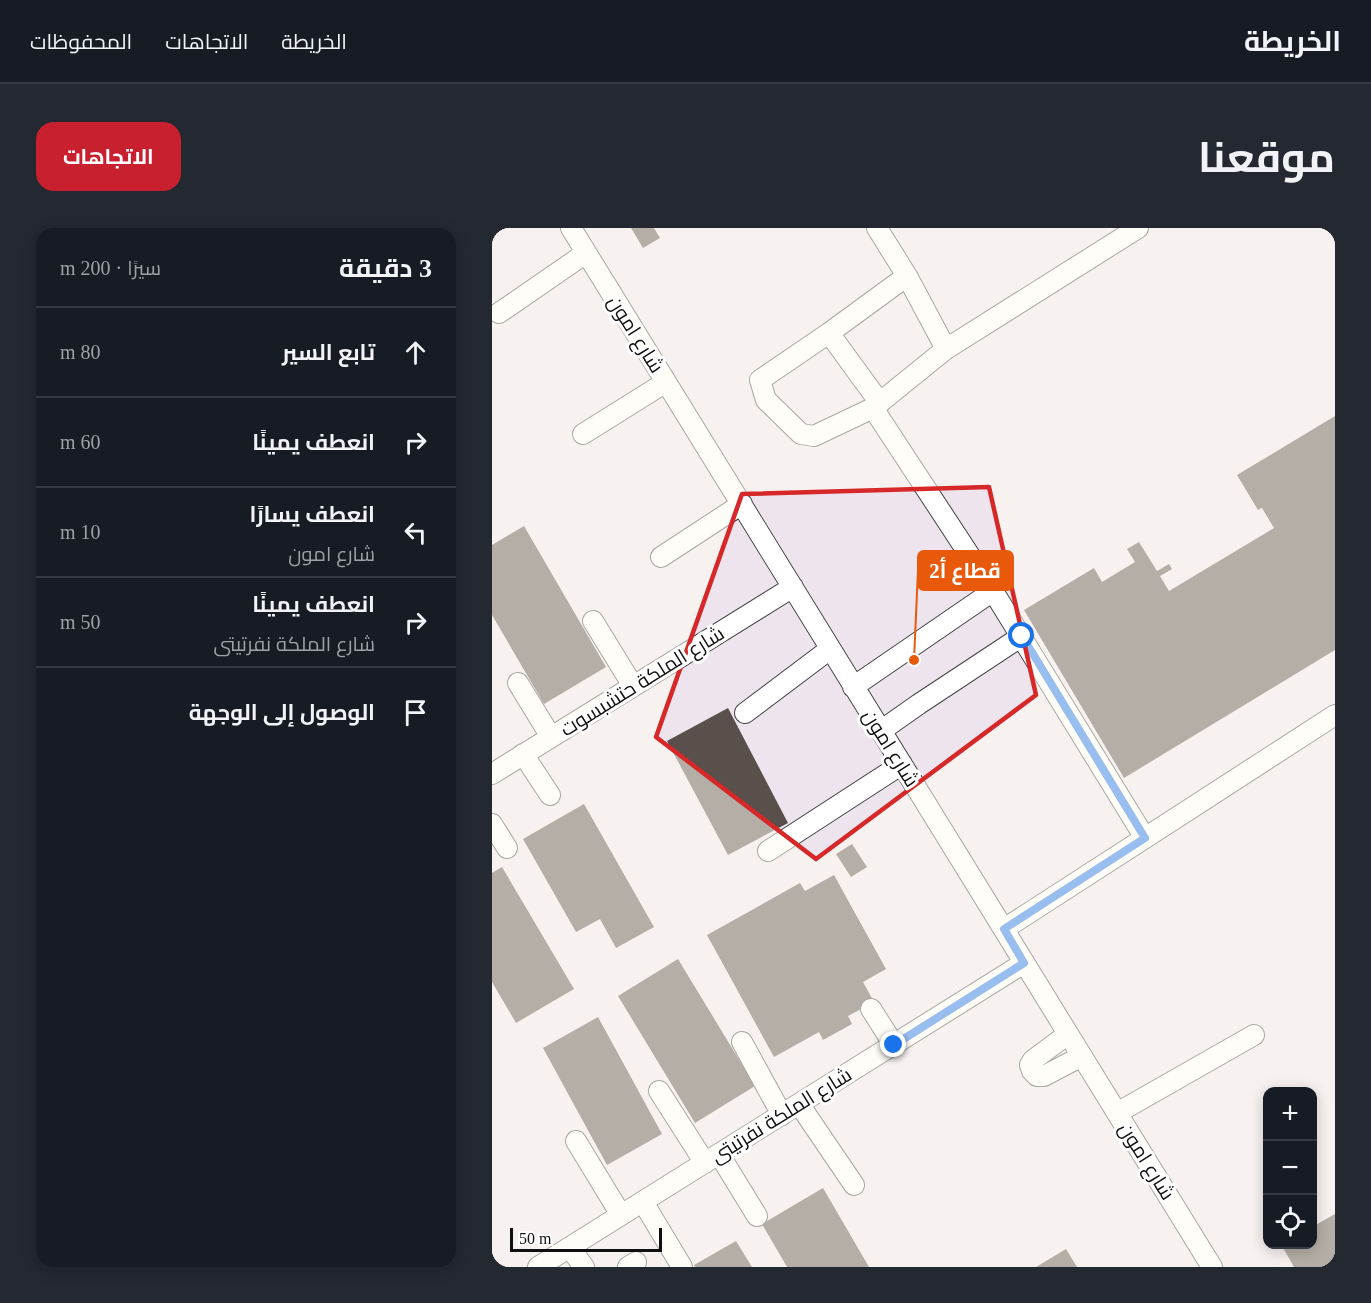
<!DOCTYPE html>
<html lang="ar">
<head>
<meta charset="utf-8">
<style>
  body { margin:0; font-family:"Times New Roman",Cairo,serif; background:#242831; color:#f1f3f6; direction:rtl }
  .controls { position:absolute; right:18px; bottom:18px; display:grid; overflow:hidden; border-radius:12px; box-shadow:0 3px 15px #0003 }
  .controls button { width:54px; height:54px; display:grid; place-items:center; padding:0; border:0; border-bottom:2px solid #363941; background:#171b24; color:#f1f3f6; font:30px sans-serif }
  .scale { position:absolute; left:18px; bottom:15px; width:152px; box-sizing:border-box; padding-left:6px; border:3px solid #101010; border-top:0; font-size:16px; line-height:21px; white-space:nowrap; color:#101010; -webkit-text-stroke:4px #fff; paint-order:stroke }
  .stop { position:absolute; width:18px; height:18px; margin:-14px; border:4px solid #1a73e8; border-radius:50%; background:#fff }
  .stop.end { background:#1a73e8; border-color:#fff; box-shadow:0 2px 6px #0008 }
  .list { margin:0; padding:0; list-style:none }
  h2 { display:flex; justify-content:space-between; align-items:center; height:78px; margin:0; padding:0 24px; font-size:26px }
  h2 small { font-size:20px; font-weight:400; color:#9ea1a6 }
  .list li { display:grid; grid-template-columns:39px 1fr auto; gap:18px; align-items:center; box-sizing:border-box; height:90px; padding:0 24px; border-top:2px solid #363941 }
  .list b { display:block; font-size:22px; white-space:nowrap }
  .list p { margin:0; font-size:20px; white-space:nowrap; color:#9ea1a6 }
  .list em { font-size:20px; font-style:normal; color:#9ea1a6 }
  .icon { flex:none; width:33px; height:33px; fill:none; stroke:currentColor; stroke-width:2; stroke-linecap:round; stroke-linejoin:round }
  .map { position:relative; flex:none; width:843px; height:1039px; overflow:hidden; direction:ltr; border-radius:18px }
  header { display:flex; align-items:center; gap:36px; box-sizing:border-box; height:84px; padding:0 30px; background:#171b24; border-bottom:2px solid #363941 }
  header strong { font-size:28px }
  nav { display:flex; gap:33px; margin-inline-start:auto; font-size:21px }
  .intro { display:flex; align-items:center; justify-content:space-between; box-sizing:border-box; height:144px; padding:0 36px }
  h1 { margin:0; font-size:42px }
  .button { padding:15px 27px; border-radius:18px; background:#c8202e; color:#fff; font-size:21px; font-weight:700 }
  main { display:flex; gap:36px; padding:0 36px }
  aside { flex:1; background:#171b24; border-radius:18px; box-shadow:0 3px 15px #0003 }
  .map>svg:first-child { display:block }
  .industrial { fill:#ede4ee; fill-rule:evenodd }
  .building { fill:#59504b }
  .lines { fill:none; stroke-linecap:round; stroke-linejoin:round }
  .minor-casing { stroke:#434343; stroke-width:22 }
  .minor { stroke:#fff; stroke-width:20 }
  .route { stroke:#1a73e8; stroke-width:8 }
  .marked { fill:none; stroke:#d62828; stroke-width:4.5; stroke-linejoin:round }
  .labels { text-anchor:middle; stroke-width:6; stroke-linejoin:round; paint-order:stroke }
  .street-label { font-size:20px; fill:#101010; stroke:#fff }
  .leader { fill:none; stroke:#e8590c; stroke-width:2 }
  .callout-dot { fill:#e8590c; stroke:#fff; stroke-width:2 }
  .callout { fill:#e8590c; stroke:#e8590c; stroke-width:2 }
  .callout-label { font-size:21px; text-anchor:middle; font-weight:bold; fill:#fff }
</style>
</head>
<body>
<header>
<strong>الخريطة</strong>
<nav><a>الخريطة</a><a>الاتجاهات</a><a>المحفوظات</a></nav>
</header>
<div class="intro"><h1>موقعنا</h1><a class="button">الاتجاهات</a></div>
<main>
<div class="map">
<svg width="843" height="1039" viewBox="0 0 843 1039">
  <rect width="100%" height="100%" fill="#fffcf3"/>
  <!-- industrial -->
  <path class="industrial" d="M0 0H843V1039H0ZM776 864H820V1016H776Z"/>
  <!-- building -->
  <path class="building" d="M139 0H162L168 10 151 20Z
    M843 188V422L632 550 532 382 602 340 610 354 643 334 635 321 647 314 665 343 677 336 680 341 668 348 677 363 782 300 770 280 766 282 745 247Z
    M32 298 114 439 52 476 0 387V317Z
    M236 480 296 595 236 627 175 513Z
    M92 576 162 699 124 720 108 691 84 704 31 611Z
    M360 616 375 639 359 649 344 626Z
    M10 639 82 761 24 795 0 754V645Z
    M342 647 394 741 371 754 382 774 356 788 360 796 331 812 327 804 282 829 215 707 308 655 313 663Z
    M186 731 263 858 203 895 126 768Z
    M106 789 170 906 115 937 51 820Z
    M331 960 377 1039H295L270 996Z
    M843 986V1039H802L790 1018 820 1016V999Z
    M244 1013 260 1039H203L202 1037Z
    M574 1021 585 1039H544Z"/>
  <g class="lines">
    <defs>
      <path id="minor" d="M79 0 720 1039
        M385 0 415 48 454 121
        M646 0 454 121 381 180 501 363 653 610 843 487
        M7 85 94 25
        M337 105 388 175
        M381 180 322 208 309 206 274 172 268 152 337 105 415 48
        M91 206 174 154
        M169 329 250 276
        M101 393 141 458
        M26 455 59 509
        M361 459 501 363
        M253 485 338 421
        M390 502 427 476 530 408
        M31 526 58 567
        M0 546 301 359
        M0 596 15 620
        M276 623 410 536
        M512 701 653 610
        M379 781 402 817
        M576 806 541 832 538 837 540 843 545 848H552L590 828
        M250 814 290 887
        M167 863 213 935
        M307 876 362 957
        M625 885 762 807
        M84 913 129 987
        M227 926 265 988
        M151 974 190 1039
        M78 1020 92 1039
        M46 1039 532 735
        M136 1039 144 1034"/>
    </defs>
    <!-- minor casing -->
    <use href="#minor" class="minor-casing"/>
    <!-- minor -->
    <use href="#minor" class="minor"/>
  </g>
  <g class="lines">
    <!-- route -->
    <path class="route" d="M402 817 532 735 512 701 653 610 530 408"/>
  </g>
  <!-- marked area -->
  <path d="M0 0H843V1039H0ZM497 259 544 467 324 631 164 509 250 266Z" fill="#fffcf3" fill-opacity=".55" fill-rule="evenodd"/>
  <path class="marked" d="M497 259 544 467 324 631 164 509 250 266Z"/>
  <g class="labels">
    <!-- street labels -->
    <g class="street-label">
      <text transform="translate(144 106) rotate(58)" y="7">شارع امون</text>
      <text transform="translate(150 453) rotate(-32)" y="7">شارع الملكة حتشبسوت</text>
      <text transform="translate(399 520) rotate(58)" y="7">شارع امون</text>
      <text transform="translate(289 887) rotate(-32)" y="7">شارع الملكة نفرتيتى</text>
      <text transform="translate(655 933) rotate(58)" y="7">شارع امون</text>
    </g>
  </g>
  <!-- callouts -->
  <path class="leader" d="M422 432L426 342"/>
  <circle class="callout-dot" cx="422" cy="432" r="6"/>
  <rect class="callout" x="426" y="323" width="95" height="39" rx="6"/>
  <g class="callout-label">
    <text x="473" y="350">قطاع أ2</text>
  </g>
</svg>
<div class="controls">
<button>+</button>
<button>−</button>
<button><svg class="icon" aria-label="locate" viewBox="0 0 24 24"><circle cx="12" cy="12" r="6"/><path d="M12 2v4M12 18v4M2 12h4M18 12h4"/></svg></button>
</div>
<div class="scale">50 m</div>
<div class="stop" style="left:530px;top:408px"></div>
<div class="stop end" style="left:402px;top:817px"></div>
</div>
<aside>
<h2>3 دقيقة<small>سيرًا · 200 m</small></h2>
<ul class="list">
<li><svg class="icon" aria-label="ahead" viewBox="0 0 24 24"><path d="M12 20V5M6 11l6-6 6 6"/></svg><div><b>تابع السير</b></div><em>80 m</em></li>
<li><svg class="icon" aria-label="right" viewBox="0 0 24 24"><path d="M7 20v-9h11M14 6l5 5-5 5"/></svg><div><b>انعطف يمينًا</b></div><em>60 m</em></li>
<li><svg class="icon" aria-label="left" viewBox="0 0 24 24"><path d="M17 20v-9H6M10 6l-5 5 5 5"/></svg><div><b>انعطف يسارًا</b><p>شارع امون</p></div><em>10 m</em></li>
<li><svg class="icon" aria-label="right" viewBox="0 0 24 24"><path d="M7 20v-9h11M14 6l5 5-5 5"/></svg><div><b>انعطف يمينًا</b><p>شارع الملكة نفرتيتى</p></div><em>50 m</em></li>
<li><svg class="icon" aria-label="arrive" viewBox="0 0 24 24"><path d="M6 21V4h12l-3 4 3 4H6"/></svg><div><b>الوصول إلى الوجهة</b></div></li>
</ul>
</aside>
</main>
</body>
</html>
